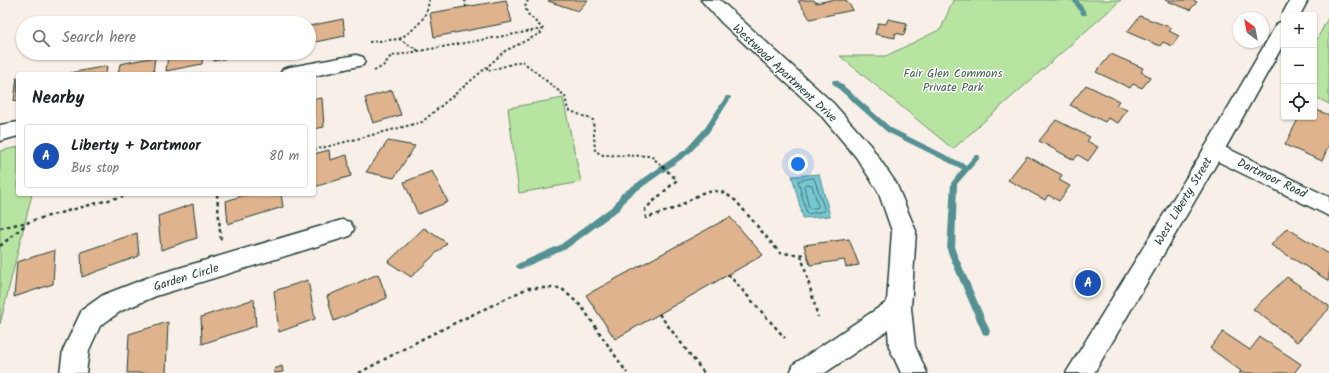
<!DOCTYPE html>
<html lang="en">
<head>
<meta charset="utf-8">
<style>
  body { margin:0; font-family:Kalam,sans-serif; background:#f2f2f2; color:#202124 }
  .controls { position:absolute; right:12px; top:12px; display:grid; overflow:hidden; border-radius:4px; box-shadow:0 1px 3px #0004 }
  .controls button { width:36px; height:36px; display:grid; place-items:center; padding:0; border:0; border-bottom:1px solid #e0e0e0; background:#fff; color:#202124; font:20px sans-serif }
  .compass { position:absolute; left:1233px; top:12px; width:36px; height:36px; border-radius:50%; background:#fff; box-shadow:0 1px 3px #0004; rotate:328deg }
  .you { position:absolute; left:798px; top:164px; width:14px; height:14px; margin:-10px; border:3px solid #fff; border-radius:50%; background:#1a73e8; box-shadow:0 0 0 6px #1a73e833 }
  .badge { display:grid; place-items:center; width:26px; height:26px; border-radius:50%; background:#c8321e; color:#fff; font-size:13px; font-weight:700 }
  .pin { position:absolute; translate:-50% -50%; border:2px solid #fff; box-shadow:0 1px 4px #0006 }
  .list { margin:0; padding:0; list-style:none }
  h2 { display:flex; justify-content:space-between; align-items:center; height:52px; margin:0; padding:0 16px; font-size:17px }
  h2 small { font-size:13px; font-weight:400; color:#757577 }
  .list li { display:grid; grid-template-columns:26px 1fr auto; gap:12px; align-items:center; box-sizing:border-box; height:64px; margin:0 8px 8px; padding:0 8px; border:1px solid #e0e0e0; border-radius:4px }
  .list b { display:block; font-size:15px; white-space:nowrap }
  .list p { margin:0; font-size:13px; white-space:nowrap; color:#757577 }
  .list em { font-size:13px; font-style:normal; color:#757577 }
  .icon { flex:none; width:22px; height:22px; fill:none; stroke:currentColor; stroke-width:2; stroke-linecap:round; stroke-linejoin:round }
  .map { position:relative; flex:none; width:1329px; height:373px; overflow:hidden }
  .search { position:absolute; background:#fff; box-shadow:0 1px 3px #0004; left:16px; top:16px; width:300px; height:44px; display:flex; align-items:center; gap:10px; box-sizing:border-box; padding:0 14px; border-radius:22px; color:#757577; font-size:15px }
  .panel { position:absolute; background:#fff; box-shadow:0 1px 3px #0004; left:16px; top:72px; width:300px; height:124px; border-radius:4px }
  .map>svg:first-child { display:block }
  .green { fill:#b8e4a2; stroke:#6c906b }
  .water { fill:#77c7d1; stroke:#549092 }
  .lines { fill:none; stroke-linecap:round; stroke-linejoin:round }
  .shore { stroke:#427473; stroke-width:1 }
  .stream { fill:#549092; fill-rule:evenodd }
  .building { fill:#deb38e; stroke:#1f3d34 }
  .minor-casing { stroke:#1f3d34; stroke-width:3 }
  .secondary-casing { stroke:#1f3d34; stroke-width:3 }
  .path-far1 { stroke:#1f3d34; stroke-width:2; stroke-dasharray:2.5 2.5; stroke-linecap:butt }
  .path { stroke:#1f3d34; stroke-width:2.5; stroke-dasharray:3.5 3.5; stroke-linecap:butt }
  .minor { fill:#fff; fill-rule:evenodd }
  .secondary { fill:#fff; fill-rule:evenodd }
  .labels { text-anchor:middle; stroke-width:3; stroke-linejoin:round; paint-order:stroke }
  .street-label { font-size:12px; fill:#1f3d34; stroke:#fff }
  .park-label { font-size:12px; fill:#3e5e4a; stroke:#fff }
</style>
</head>
<body>
<div class="map">
<svg width="1329" height="373" viewBox="0 0 1329 373">
  <rect width="100%" height="100%" fill="#f8f0e8"/>
  <filter id="ink" filterUnits="userSpaceOnUse"><feTurbulence type="fractalNoise" baseFrequency=".025" numOctaves="2"/><feDisplacementMap in="SourceGraphic" scale="8" xChannelSelector="R" yChannelSelector="G"/><feConvolveMatrix kernelMatrix="1 2 1 2 8 2 1 2 1" color-interpolation-filters="sRGB"/></filter>
  <g filter="url(#ink)">
    <!-- green -->
    <path class="green" d="M953 0H1121L953 149 840 56H886L941 29Z
      M1329 16V104L1314 96V45Z
      M563 98 581 182 519 193 508 108Z
      M18 147V194H32L0 324V151Z"/>
    <!-- water -->
    <path class="water" d="M819 174 830 216 803 218 792 176Z"/>
    <g class="lines">
      <!-- shore -->
      <path class="shore" d="M814 178 825 211 807 214 798 181Z
        M806 184 812 185 818 206 817 208H809L804 186Z"/>
      <!-- stream -->
      <path class="stream" d="M1072 0H1078L1087 14 1086 15H1082Z
        M833 80H837L891 128 966 165 975 155H979L980 157 979 159 957 184 955 250 990 331 989 334 986 335 983 334 947 250 951 183 962 169 887 132 833 84 832 82Z
        M726 96H730L731 98 709 132 690 153 627 198 620 209 566 249 523 268 520 269 517 268 516 266 517 264 560 245 614 205 621 194 686 149 705 128Z"/>
    </g>
    <!-- building -->
    <path class="building" d="M506 0 512 22 434 37 430 13Z
      M549 0H588L578 11 548 1Z
      M804 0H814L816 3 831 0H846L853 10 810 19 798 1Z
      M1165 0H1192L1197 2 1190 10Z
      M1140 16 1172 28 1169 31 1179 36 1172 46 1163 42 1160 46 1127 32Z
      M343 19 345 36 310 43 309 26Z
      M888 19 907 23 904 35 895 33V38L875 34 878 23 886 24Z
      M175 53H203L202 64 166 71 168 55Z
      M215 53H250L214 61Z
      M1111 54 1143 68 1141 72 1151 77 1142 88 1133 84 1130 88 1096 72Z
      M155 57 153 73 118 74 120 64Z
      M107 66 106 74H70V73Z
      M17 77 18 100 14 101Z
      M1086 85 1119 101 1116 105 1127 110 1118 123 1108 118 1105 122 1070 105Z
      M392 90 401 115 373 123 365 98Z
      M322 98 324 127 314 129V99Z
      M1314 109 1329 115V145L1322 161 1285 145 1299 117H1314Z
      M1056 120 1090 137 1087 141 1098 147 1088 161 1078 155 1074 160 1039 141Z
      M388 141 415 146 394 178 366 172Z
      M329 150 330 160 347 155 351 176 314 187V154Z
      M1027 156 1062 175 1059 180 1070 186 1059 201 1048 195 1045 200 1008 180Z
      M432 171 448 202 418 214 404 182Z
      M248 194H281L283 207 228 224 226 201Z
      M193 204 197 238 161 250 158 216Z
      M730 217 763 255 615 339 586 295Z
      M424 228 447 243 411 277 388 262Z
      M1287 228 1329 254V281L1271 245Z
      M137 233 139 256 82 277 81 252Z
      M849 239 859 265 846 267 844 260 810 265 804 245Z
      M55 250 53 284 14 297 17 262Z
      M378 274 387 298 334 321 327 296Z
      M1287 277 1329 306V309L1297 342 1253 309Z
      M308 280 315 319 279 332 274 291Z
      M254 299 256 326 202 344 201 317Z
      M168 322 166 373H127L129 334Z
      M1223 332 1250 350 1260 337 1301 364 1294 373H1239L1241 371 1210 348Z
      M282 366 283 372 275 373 274 369Z"/>
    <g class="lines">
      <defs>
        <path id="minor" d="M701 0H720L833 103 870 145 896 183 916 231 911 308 915 346 927 373H901L889 347 888 330 825 373H790L794 364 887 302 892 231 878 191 856 157 819 113 722 23Z
          M356 55 363 57 365 61 363 65 314 76V74H280L283 69 290 67Z
          M18 122V136L0 141V125Z
          M1214 142 1329 197V216L1207 156 1203 150 1207 144Z
          M342 220 350 222 354 229 350 236 156 296 121 311 100 326 89 350 86 373H60L63 350 82 310 103 295 152 276Z"/>
        <path id="secondary" d="M1290 0H1308L1300 15H1284V18L1282 15Z
          M1284 21V43L1221 156 1094 373H1066L1207 144 1275 27 1278 23Z"/>
      </defs>
      <!-- minor casing -->
      <use href="#minor" class="minor-casing"/>
      <!-- secondary casing -->
      <use href="#secondary" class="secondary-casing"/>
      <!-- path-far1 -->
      <path class="path-far1" d="M465 0 466 7
        M528 0 525 7 528 14 543 29 541 33 505 51 487 67 488 71 522 61 565 96 568 110 593 120 595 151 603 155 651 156 663 167
        M399 39C415 29 427 20 429 0
        M369 42 399 39 419 51
        M374 71 383 66 391 56 543 29
        M314 150 422 122 487 67"/>
      <!-- path -->
      <path class="path" d="M662 166 677 180 645 209 646 218 676 208 702 193 715 191 725 193 736 201 780 253 807 255
        M217 194 221 243
        M0 228 28 222
        M0 246 30 221 131 194
        M801 255 818 317
        M728 274 785 338
        M659 314 704 373
        M359 373 424 338 528 288H561L582 307 627 373"/>
      <!-- minor -->
      <use href="#minor" class="minor"/>
      <!-- secondary -->
      <use href="#secondary" class="secondary"/>
    </g>
  </g>
  <g class="labels">
    <!-- street labels -->
    <g class="street-label">
      <text transform="translate(785 73) rotate(43)" y="4">Westwood Apartment Drive</text>
      <text transform="translate(1272 178) rotate(26)" y="4">Dartmoor Road</text>
      <text transform="translate(1183 201) rotate(-59)" y="4">West Liberty Street</text>
      <text transform="translate(186 277) rotate(-17)" y="4">Garden Circle</text>
    </g>
    <!-- park labels -->
    <g class="park-label">
      <text x="953" y="77">Fair Glen Commons<tspan x="953" dy="14">Private Park</tspan></text>
    </g>
  </g>
</svg>
<div class="controls">
<button>+</button>
<button>−</button>
<button><svg class="icon" aria-label="locate" viewBox="0 0 24 24"><circle cx="12" cy="12" r="6"/><path d="M12 2v4M12 18v4M2 12h4M18 12h4"/></svg></button>
</div>
<svg class="compass" viewBox="-18 -18 36 36"><path d="M0-13l5 13h-10z" fill="#e53935"/><path d="M0 13l5-13h-10z" fill="#757577"/></svg>
<div class="you"></div>
<div class="pin badge" style="left:1088px;top:283px;background:#1a4fb4">A</div>
<div class="search"><svg class="icon" aria-label="search" viewBox="0 0 24 24"><circle cx="10" cy="10" r="6"/><path d="M15 15l6 6"/></svg>Search here</div>
<section class="panel">
<h2>Nearby<small></small></h2>
<ul class="list">
<li><span class="badge" style="background:#1a4fb4">A</span><div><b>Liberty + Dartmoor</b><p>Bus stop</p></div><em>80 m</em></li>
</ul>
</section>
</div>
</body>
</html>
